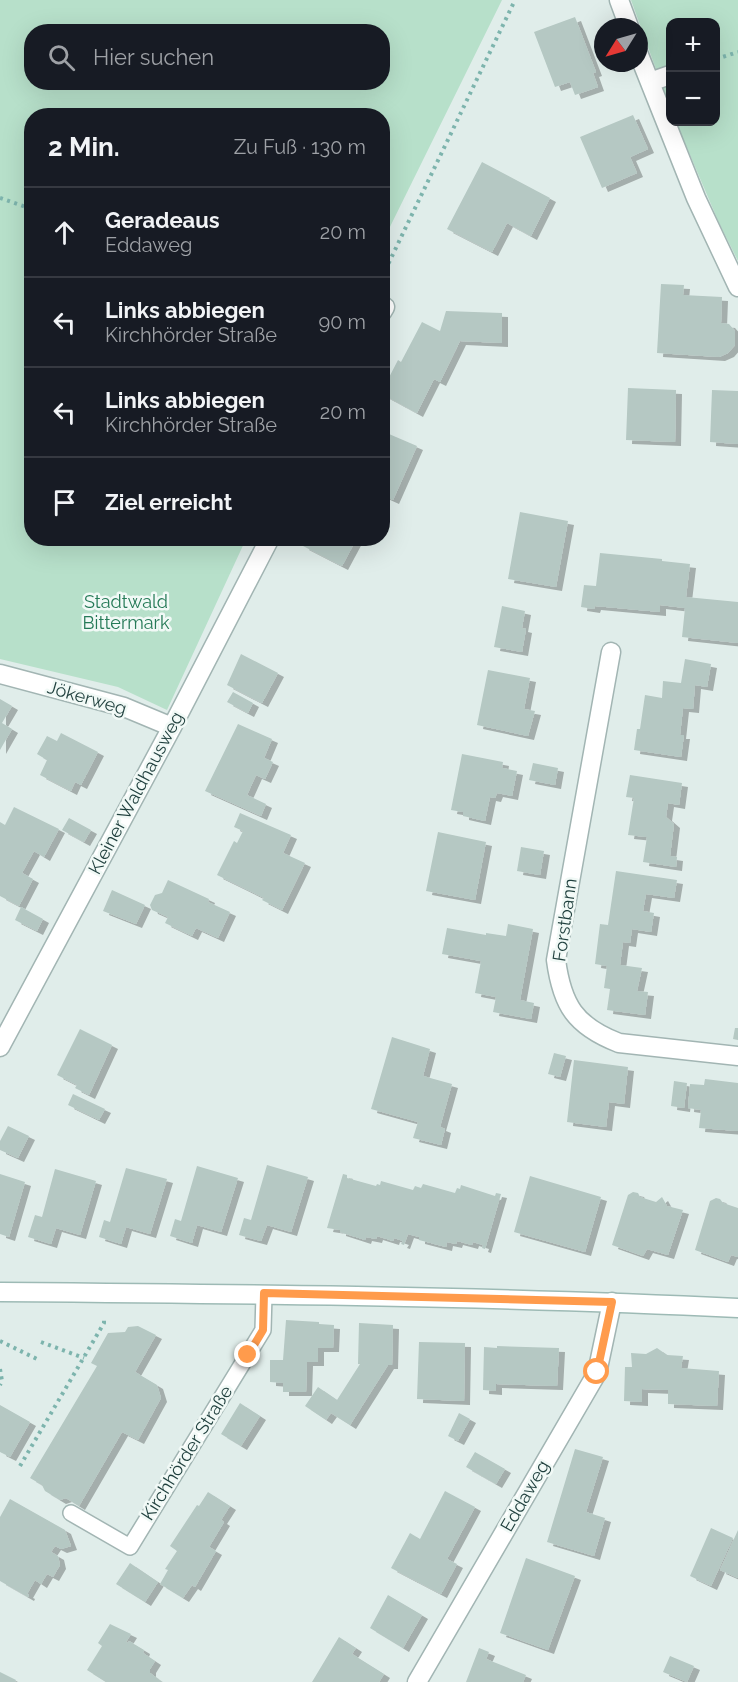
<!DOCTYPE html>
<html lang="de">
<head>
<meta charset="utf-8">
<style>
  body { margin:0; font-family:Raleway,sans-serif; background:#20242c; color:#f1f3f6 }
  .controls { position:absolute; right:18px; top:18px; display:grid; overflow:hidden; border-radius:12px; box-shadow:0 6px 24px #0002 }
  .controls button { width:54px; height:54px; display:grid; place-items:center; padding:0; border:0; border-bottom:2px solid #363941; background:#171b24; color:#f1f3f6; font:30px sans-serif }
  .compass { position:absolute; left:594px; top:18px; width:54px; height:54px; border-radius:50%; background:#171b24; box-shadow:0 6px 24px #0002; rotate:233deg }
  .stop { position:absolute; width:18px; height:18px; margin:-14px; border:4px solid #ff9b4c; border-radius:50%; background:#fff }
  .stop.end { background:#ff9b4c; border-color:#fff; box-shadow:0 2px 6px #0008 }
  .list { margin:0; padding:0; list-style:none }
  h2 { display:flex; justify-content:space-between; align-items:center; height:78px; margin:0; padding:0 24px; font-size:26px }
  h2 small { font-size:20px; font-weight:400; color:#9ea1a6 }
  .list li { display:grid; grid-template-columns:39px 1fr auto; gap:18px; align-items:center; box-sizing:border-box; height:90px; padding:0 24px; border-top:2px solid #363941 }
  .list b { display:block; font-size:22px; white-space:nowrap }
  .list p { margin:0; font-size:20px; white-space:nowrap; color:#9ea1a6 }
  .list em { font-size:20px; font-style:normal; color:#9ea1a6 }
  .icon { flex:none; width:33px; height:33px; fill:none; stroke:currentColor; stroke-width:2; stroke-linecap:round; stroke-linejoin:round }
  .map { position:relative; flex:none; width:738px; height:1682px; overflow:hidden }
  .search { position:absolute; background:#171b24; box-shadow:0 6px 24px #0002; left:24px; top:24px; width:366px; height:66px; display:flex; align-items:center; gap:15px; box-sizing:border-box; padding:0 21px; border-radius:24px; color:#9ea1a6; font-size:22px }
  .panel { position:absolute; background:#171b24; box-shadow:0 6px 24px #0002; left:24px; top:108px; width:366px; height:438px; border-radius:24px }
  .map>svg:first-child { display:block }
  .green { fill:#b7e0ca; fill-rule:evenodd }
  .building { fill:#b5c8c3; filter:url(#shadow) }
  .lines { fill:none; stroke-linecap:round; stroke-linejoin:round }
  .service-casing { stroke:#a2b5b3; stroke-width:18 }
  .minor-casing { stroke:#a2b5b3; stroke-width:21 }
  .secondary-casing { stroke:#9dbab5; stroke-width:21 }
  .path { stroke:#7db4ad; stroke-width:4; stroke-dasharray:3 4.5; stroke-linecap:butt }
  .service { stroke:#fff; stroke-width:15 }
  .minor { stroke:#fff; stroke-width:18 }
  .secondary { stroke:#fff; stroke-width:18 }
  .route { stroke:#ff9b4c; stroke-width:8 }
  .labels { text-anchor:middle; stroke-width:5; stroke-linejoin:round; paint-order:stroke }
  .park-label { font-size:18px; fill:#257a57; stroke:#f1f9f6 }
  .street-label { font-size:18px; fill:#1f3f3d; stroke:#f1f9f6 }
</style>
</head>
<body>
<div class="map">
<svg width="738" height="1682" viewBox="0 0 738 1682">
  <defs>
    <filter id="shadow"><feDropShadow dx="6" dy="4" stdDeviation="0" flood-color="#0004"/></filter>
  </defs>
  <rect width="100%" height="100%" fill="#e0edea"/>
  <!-- green -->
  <path class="green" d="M0 0H502L383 241 382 116H32V538L246 539 167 710 118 687 0 659ZM32 32H382V82H32Z
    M631 0H738V261L719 223 676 122H716V22H670V108Z"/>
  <!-- building -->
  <path class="building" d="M575 17 596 72 593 73 598 87 575 95 570 82 555 87 534 32Z
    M633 115 648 149 630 157 637 173 602 188 580 137Z
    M482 162 550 198 531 236 507 223 492 252 447 229Z
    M661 284 684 285 683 295 722 297 721 323 729 324 735 331V345L728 353 719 357 657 353Z
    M446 311 502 313V343L460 341 440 382 434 379 417 413 382 394V391L398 360 401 362 422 322 440 331Z
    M628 388 676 390 675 442 626 440Z
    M712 390 738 391V444L710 442Z
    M382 431 417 446 393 500 382 495Z
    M520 512 568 521 556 587 508 579Z
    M307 538H357L342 566 303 546Z
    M600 553 662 559V561L690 564 686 597 738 602V643L682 637 685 608 660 605V612L595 606 594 609 581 607 584 585 596 586Z
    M502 606 525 611 522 628 526 629 522 652 494 647Z
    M241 654 278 673 262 703 227 685Z
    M685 659 711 664 707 687 695 685 693 709 683 708 680 735H684L681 757 634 750 637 729H640L645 695 662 698 663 681 681 683Z
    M488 670 530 678 524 709 535 711 528 736 477 725Z
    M233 692 253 703 248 713 227 702Z
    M0 699 12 706 2 723 12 729 0 750Z
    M238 724 272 739 264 758 273 762 265 779 256 775 247 795 266 804 261 816 205 791Z
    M61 733 98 752 81 785 75 782 71 791 40 775 47 760 37 754 47 736 57 741Z
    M462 754 503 762 502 768 517 771 512 796 497 793 495 798 490 797 485 821 463 816V812L451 810Z
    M533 763 558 768 555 785 529 780Z
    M630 775 682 783 679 805 668 803 666 817 674 824 670 856 677 857 676 867 643 862 647 837 628 835 634 798 626 797Z
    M14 807 59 829 44 857 34 851 22 873 33 879 19 906 0 896V822L5 825Z
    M240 813 291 835 283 853 305 863 282 910 262 900 264 898 217 875 234 841 237 843 243 831 234 827Z
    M69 818 91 830 84 842 62 830Z
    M438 832 486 842 475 900 426 891Z
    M521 847 544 851 540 875 517 871Z
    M616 871 677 880 674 898 646 894 643 911 654 913 651 932 632 929 630 943 623 942 620 965 642 968 637 991 648 992 645 1015 607 1010 610 989 604 988 607 966 595 964 600 924 608 925Z
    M168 880 209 899 208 902 230 912 218 938 196 928 192 936 165 923 168 917 152 910 150 905 155 895 162 893Z
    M112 890 145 905 136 924 103 911Z
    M21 907 43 919 37 931 15 920Z
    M508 924 533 929 520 1000 534 1003 531 1019 493 1012 496 997 475 993 481 961 442 954 447 928 486 935V933L506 936Z
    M735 1028H738V1040L733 1039Z
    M80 1029 112 1045 89 1095 75 1088 77 1085 57 1075Z
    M392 1037 430 1049 423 1076 452 1084 440 1127 445 1129 441 1145 413 1138 418 1122 371 1109Z
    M554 1053 566 1056 560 1077 548 1074Z
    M574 1060 628 1067 624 1104 609 1102 606 1127 567 1122Z
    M705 1079 738 1083V1131L699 1128 701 1110 688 1108 690 1084 704 1085Z
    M674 1081 687 1083 684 1108 671 1106Z
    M73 1094 105 1109 99 1120 68 1105Z
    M8 1126 29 1136 18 1158 0 1150V1141Z
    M267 1165 308 1177 291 1232 267 1225 261 1241 239 1235 244 1218 251 1220Z
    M197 1166 238 1178 221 1232 197 1225 192 1243 170 1236 175 1219 181 1221Z
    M126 1168 167 1179 150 1234 126 1227 121 1244 99 1237 104 1220 110 1222Z
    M55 1169 96 1181 80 1235 56 1228 51 1244 28 1237 35 1215 42 1217Z
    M0 1174 25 1182 9 1237 0 1234Z
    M343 1174 347 1175V1178L376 1186 377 1184 380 1185 381 1181 413 1190 415 1186 421 1188 423 1184 455 1193 457 1188 460 1189 461 1185 495 1196 496 1193 501 1194 485 1249 482 1248 483 1245 473 1242 472 1245 457 1241 456 1244 447 1242 446 1247 419 1240V1237L408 1234 404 1245 401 1244 403 1241 394 1238 393 1241 377 1236 376 1239 366 1237 365 1240 340 1232V1230L327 1228Z
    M530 1176 601 1197 585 1252 514 1232Z
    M633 1192 638 1193 640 1197 656 1202 662 1197 667 1206 683 1210 668 1255 647 1249 643 1256 612 1245 628 1195Z
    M716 1198 720 1199 723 1203 738 1208V1257L731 1255 728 1262 695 1250 710 1201Z
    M286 1320 319 1322V1324L334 1325 333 1348H318V1362H307L306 1392H283V1383L270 1382V1360H283Z
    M359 1323 393 1325 392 1365H388L350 1425 331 1413 326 1420 305 1406 318 1387 337 1400 360 1364H358Z
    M138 1326 156 1335 135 1372 157 1385 161 1398 138 1440 122 1432 79 1506 66 1498 60 1500 45 1491 42 1485 30 1478 97 1366 91 1363 108 1333 125 1332 128 1327Z
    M419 1342 465 1343 464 1401 417 1399Z
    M497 1346 559 1348 557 1386 496 1384V1391L483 1390 484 1347 497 1348Z
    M657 1348 667 1355 683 1356 681 1368 719 1371 717 1406 668 1404V1390L642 1389V1402L624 1401 625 1367H632L631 1353 646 1354Z
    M240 1403 260 1416 241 1446 221 1434Z
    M0 1405 30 1422 10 1457 0 1452Z
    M459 1413 470 1419 458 1441 448 1436Z
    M575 1449 603 1457 586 1512 605 1518 594 1556 547 1542Z
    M475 1452 505 1469 496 1484 466 1467Z
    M445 1491 475 1507 447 1559 457 1564 441 1594 391 1568 410 1533 420 1539Z
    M208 1492 230 1506 221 1520 224 1522 209 1547 216 1551 195 1587 192 1585 183 1598 160 1584 168 1570 165 1569 177 1551 170 1546 197 1505 199 1506Z
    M10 1499 65 1530 71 1546 61 1549 55 1546 51 1552 58 1556 60 1565 53 1577 47 1574 41 1584 35 1580 27 1594 29 1595 28 1597 0 1581V1517Z
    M711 1528 733 1538 711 1586 690 1576Z
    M738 1530V1578L720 1570Z
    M526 1558 575 1576 548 1650 500 1633Z
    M130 1563 158 1582 145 1602 116 1584Z
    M388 1595 422 1615 403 1648 370 1628Z
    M110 1624 131 1634 126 1642 128 1643 129 1641 144 1650 143 1653 155 1661 150 1669V1673L162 1682H106L87 1670 102 1646 98 1643Z
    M339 1637 356 1648 352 1654 384 1674 379 1682H312Z
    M479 1648 489 1652 486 1659 526 1675 523 1682H466Z
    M670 1656 694 1666 687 1682 663 1672Z
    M0 1672 16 1680 15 1682H0Z"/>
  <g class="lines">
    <defs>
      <path id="service" d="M71 1513 130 1547 263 1330 264 1294"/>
      <path id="minor" d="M619 0 629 27
        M639 55 696 198 738 287
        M650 82 670 75
        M382 312 385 307
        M611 652 556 960C562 1005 575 1026 619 1043L738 1056
        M0 674 124 707 172 727
        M0 1047 172 727 270 538
        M417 1682 597 1373 612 1302"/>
      <path id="secondary" d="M0 1292C246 1294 492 1296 738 1308"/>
    </defs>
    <!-- service casing -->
    <use href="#service" class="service-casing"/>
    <!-- minor casing -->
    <use href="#minor" class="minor-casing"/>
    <!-- secondary casing -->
    <use href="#secondary" class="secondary-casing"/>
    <!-- path -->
    <path class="path" d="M716 59 738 52
      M0 198 32 209
      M382 277 515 0
      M0 1341 37 1359
      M41 1342 84 1358
      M0 1369 2 1381 0 1385
      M20 1466 104 1323V1318"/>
    <!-- service -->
    <use href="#service" class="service"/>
    <!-- minor -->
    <use href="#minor" class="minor"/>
    <!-- secondary -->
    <use href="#secondary" class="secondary"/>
  </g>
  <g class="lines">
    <!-- route -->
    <path class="route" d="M248 1355 263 1330 264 1293 612 1302 597 1372"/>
  </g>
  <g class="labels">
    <!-- park labels -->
    <g class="park-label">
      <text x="126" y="608">Stadtwald<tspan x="126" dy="21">Bittermark</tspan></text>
    </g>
    <!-- street labels -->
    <g class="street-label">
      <text transform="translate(87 698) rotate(16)" y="6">Jökerweg</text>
      <text transform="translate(136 793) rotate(-62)" y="6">Kleiner Waldhausweg</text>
      <text transform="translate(565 920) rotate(-82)" y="6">Forstbann</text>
      <text transform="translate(187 1453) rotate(-58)" y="6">Kirchhörder Straße</text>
      <text transform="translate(525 1496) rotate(-60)" y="6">Eddaweg</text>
    </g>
  </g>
</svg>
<div class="controls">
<button>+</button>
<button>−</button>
</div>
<svg class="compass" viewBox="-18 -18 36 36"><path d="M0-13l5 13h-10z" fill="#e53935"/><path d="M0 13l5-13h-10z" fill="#9ea1a6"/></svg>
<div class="stop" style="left:597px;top:1372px"></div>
<div class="stop end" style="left:248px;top:1355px"></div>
<div class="search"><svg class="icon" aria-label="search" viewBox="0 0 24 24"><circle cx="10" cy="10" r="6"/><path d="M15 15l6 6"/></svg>Hier suchen</div>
<section class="panel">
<h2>2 Min.<small>Zu Fuß · 130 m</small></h2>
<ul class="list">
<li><svg class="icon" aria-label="ahead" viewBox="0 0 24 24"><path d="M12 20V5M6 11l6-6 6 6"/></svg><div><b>Geradeaus</b><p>Eddaweg</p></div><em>20 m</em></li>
<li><svg class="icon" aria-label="left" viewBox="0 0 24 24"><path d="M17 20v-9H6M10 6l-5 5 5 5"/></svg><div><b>Links abbiegen</b><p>Kirchhörder Straße</p></div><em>90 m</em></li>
<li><svg class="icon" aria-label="left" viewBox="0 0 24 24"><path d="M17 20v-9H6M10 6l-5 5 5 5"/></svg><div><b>Links abbiegen</b><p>Kirchhörder Straße</p></div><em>20 m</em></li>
<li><svg class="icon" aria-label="arrive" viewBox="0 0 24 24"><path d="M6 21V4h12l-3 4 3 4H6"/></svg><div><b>Ziel erreicht</b></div></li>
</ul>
</section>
</div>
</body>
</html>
